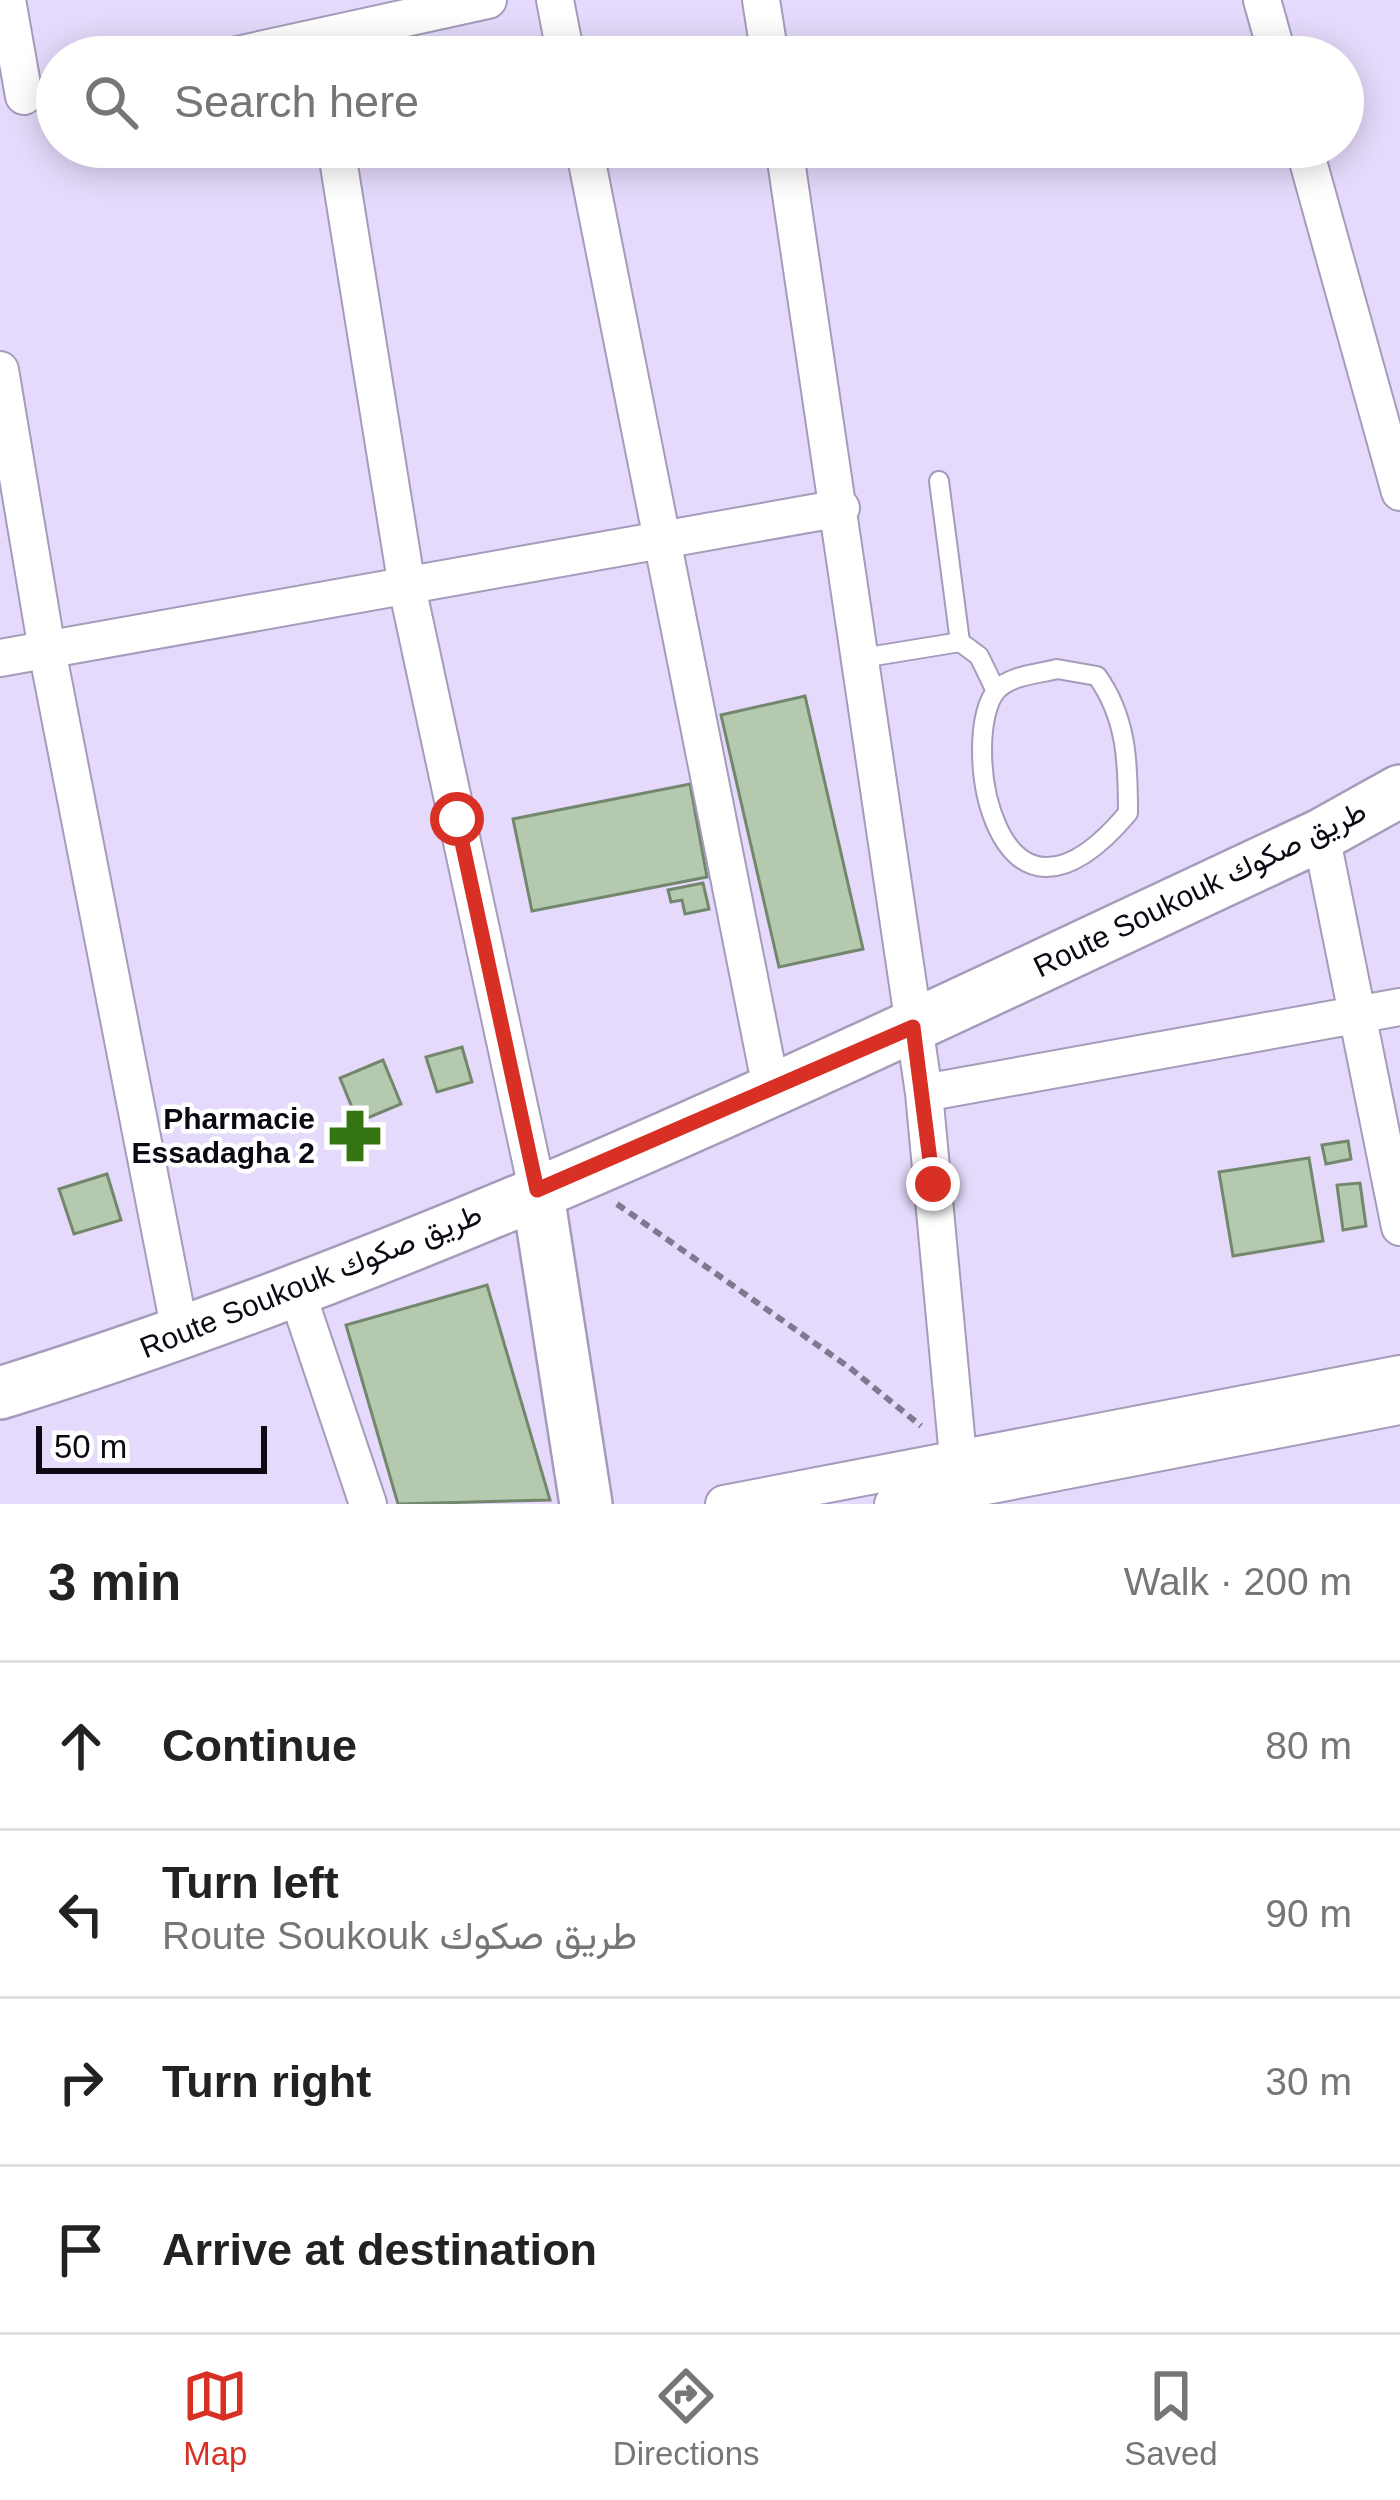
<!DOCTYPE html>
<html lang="en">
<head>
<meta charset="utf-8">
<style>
  body { margin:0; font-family:Helvetica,Vazirmatn,sans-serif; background:#f2f2f2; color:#222 }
  .scale { position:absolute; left:36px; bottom:30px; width:231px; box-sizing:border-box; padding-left:12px; border:6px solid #0d0914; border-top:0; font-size:33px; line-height:42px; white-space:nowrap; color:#0d0914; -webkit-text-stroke:9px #fff; paint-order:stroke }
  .stop { position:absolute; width:36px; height:36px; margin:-27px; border:9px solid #d93025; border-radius:50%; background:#fff }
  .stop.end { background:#d93025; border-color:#fff; box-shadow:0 3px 12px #0008 }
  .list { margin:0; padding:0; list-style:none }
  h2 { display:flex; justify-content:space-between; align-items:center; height:156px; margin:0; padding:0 48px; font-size:51px }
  h2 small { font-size:39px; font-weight:400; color:#767676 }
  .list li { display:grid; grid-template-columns:78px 1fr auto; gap:36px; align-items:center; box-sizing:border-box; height:168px; padding:0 48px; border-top:3px solid #e0e0e0 }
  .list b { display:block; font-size:45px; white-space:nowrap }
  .list p { margin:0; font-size:39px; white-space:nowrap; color:#767676 }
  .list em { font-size:39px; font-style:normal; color:#767676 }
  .icon { flex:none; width:66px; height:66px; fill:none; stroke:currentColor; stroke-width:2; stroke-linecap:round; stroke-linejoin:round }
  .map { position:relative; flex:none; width:1400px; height:1504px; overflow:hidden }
  .search { position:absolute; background:#fff; box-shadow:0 6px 30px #0003; left:36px; right:36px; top:36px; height:132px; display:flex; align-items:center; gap:30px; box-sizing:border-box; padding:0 42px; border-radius:66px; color:#767676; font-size:45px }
  .sheet { height:828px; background:#fff }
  nav { display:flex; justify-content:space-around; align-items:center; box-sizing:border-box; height:168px; border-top:3px solid #e0e0e0; background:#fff; font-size:33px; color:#767676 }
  nav a { display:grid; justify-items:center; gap:6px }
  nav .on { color:#d93025 }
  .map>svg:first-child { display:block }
  .building { fill:#b4c9ad; stroke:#73876d; stroke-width:3 }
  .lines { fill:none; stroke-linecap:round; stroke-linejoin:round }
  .lane-casing { stroke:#a59bba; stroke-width:22 }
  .street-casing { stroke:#a59bba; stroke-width:40 }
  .secondary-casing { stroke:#a59bba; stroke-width:56 }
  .path { stroke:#80788f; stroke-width:6; stroke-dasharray:9 6; stroke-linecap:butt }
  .lane { stroke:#fff; stroke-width:18 }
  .street { stroke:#fff; stroke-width:36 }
  .secondary { stroke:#fff; stroke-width:51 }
  .route { stroke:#d93025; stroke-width:15 }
  .labels { text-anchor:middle; stroke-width:9; stroke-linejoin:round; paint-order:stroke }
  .street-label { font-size:30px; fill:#0d0914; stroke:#fff }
  .poi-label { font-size:30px; font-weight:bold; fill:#0d0914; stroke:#fff; text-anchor:end }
</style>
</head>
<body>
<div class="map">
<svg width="1400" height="1504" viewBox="0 0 1400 1504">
  <rect width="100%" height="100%" fill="#e5dafb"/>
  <!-- building -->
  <path class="building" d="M805 696 863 949 779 967 721 715Z
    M690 784 707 877 532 911 513 819Z
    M703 883 709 909 685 914 682 900 671 902 668 890Z
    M462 1047 472 1082 437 1092 426 1057Z
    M383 1060 401 1104 358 1122 340 1078Z
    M1348 1141 1351 1159 1326 1164 1322 1145Z
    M1309 1158 1323 1241 1233 1256 1219 1172Z
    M107 1174 121 1220 74 1234 59 1189Z
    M1360 1183 1366 1226 1343 1230 1337 1185Z
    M487 1285 550 1500 398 1504 346 1325Z"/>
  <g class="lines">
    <defs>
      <path id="lane" d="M939 481 960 642
        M862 658 960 642 979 656 996 691
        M1057 669 1097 676C1127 718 1128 763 1128 813 993 973 958 731 997 690 1011 675 1038 674 1057 669Z"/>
      <path id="street" d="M7 0 24 96
        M555 0 566 57
        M761 0 770 57
        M1262 0 1278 57
        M228 57 488 0
        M336 147 407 587 537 1189
        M584 147 771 1088
        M784 147 924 1093 958 1457
        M1304 147 1400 492
        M0 370 47 650 181 1337
        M0 658 841 508
        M1321 835 1400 1227
        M924 1093 1400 1007
        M297 1293 368 1504
        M724 1504 1400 1374
        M893 1504 1400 1406"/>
      <path id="secondary" d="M537 1189 586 1504
        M0 1393C456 1251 889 1036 1321 835L1400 791"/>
    </defs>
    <!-- lane casing -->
    <use href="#lane" class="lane-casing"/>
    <!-- street casing -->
    <use href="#street" class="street-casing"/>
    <!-- secondary casing -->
    <use href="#secondary" class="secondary-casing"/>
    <!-- path -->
    <path class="path" d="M617 1204 850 1368 921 1426"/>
    <!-- lane -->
    <use href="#lane" class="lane"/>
    <!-- street -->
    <use href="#street" class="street"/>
    <!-- secondary -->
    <use href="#secondary" class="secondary"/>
  </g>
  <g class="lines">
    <!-- route -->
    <path class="route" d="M457 819 537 1190 913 1027 933 1184"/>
  </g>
  <!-- icons -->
  <defs>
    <symbol id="pharmacy-bare" viewBox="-9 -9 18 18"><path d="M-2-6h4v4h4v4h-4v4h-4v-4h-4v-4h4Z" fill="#347512" stroke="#fff" stroke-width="2.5" paint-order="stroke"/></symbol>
  </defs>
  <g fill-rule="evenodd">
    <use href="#pharmacy-bare" x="317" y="1098" width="76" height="76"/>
  </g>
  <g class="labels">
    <!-- street labels -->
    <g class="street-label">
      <text transform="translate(1200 889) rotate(-26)" y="10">Route Soukouk طريق صكوك</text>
      <text transform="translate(311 1281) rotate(-22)" y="10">Route Soukouk طريق صكوك</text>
    </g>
    <!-- poi labels -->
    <g class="poi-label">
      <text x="315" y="1129">Pharmacie<tspan x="315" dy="34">Essadagha 2</tspan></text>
    </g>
  </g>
</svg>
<div class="scale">50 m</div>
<div class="stop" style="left:457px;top:819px"></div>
<div class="stop end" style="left:933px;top:1184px"></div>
<div class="search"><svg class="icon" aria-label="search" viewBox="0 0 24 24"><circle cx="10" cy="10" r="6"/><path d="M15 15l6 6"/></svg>Search here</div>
</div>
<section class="sheet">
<h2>3 min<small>Walk · 200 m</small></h2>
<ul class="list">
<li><svg class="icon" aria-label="ahead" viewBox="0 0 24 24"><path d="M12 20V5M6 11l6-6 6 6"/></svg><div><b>Continue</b></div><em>80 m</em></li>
<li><svg class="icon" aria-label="left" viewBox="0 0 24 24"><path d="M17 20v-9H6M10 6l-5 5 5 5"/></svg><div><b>Turn left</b><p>Route Soukouk طريق صكوك</p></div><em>90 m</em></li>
<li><svg class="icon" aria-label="right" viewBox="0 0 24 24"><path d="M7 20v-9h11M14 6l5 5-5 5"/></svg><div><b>Turn right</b></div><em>30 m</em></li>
<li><svg class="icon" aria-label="arrive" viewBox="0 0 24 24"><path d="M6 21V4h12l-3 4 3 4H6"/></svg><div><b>Arrive at destination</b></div></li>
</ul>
</section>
<nav>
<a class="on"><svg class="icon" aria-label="map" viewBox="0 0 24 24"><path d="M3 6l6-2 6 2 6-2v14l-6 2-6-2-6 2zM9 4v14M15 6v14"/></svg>Map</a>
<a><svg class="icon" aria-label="directions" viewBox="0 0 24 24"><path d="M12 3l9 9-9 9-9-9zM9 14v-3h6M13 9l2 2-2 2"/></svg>Directions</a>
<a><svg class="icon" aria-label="saved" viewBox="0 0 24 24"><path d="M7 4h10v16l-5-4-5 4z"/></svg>Saved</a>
</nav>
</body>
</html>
